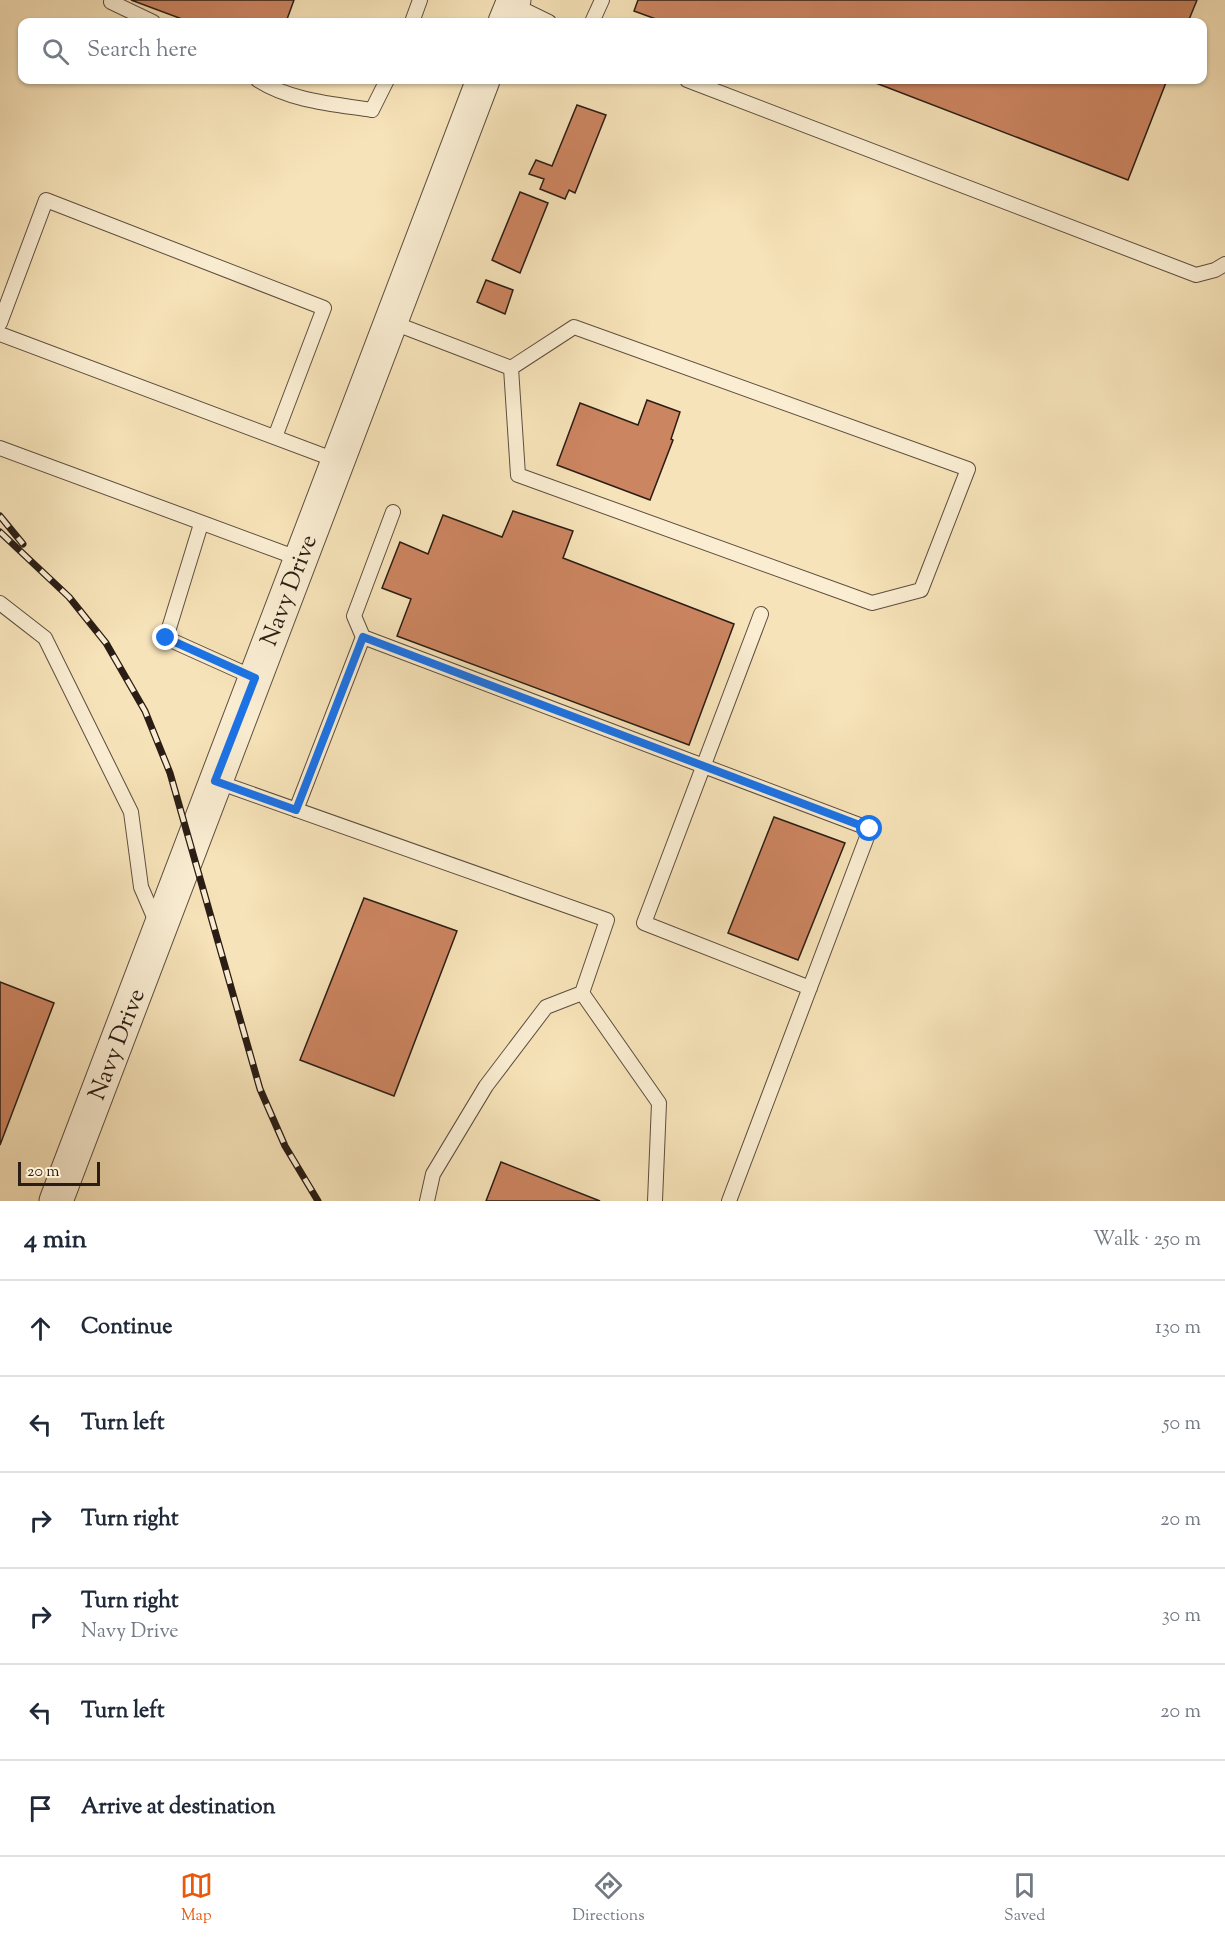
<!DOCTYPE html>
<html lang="en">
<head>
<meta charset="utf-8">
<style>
  body { margin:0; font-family:"Sorts Mill Goudy",serif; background:#f6f6f7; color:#1f2937 }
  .scale { position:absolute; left:18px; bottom:15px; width:82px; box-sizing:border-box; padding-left:6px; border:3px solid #2a1d15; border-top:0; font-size:16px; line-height:21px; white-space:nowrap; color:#2a1d15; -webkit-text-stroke:4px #faedd2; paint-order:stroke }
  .stop { position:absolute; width:18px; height:18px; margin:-14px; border:4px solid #1a73e8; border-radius:50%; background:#fff }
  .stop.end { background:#1a73e8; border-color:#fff; box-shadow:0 2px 6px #0008 }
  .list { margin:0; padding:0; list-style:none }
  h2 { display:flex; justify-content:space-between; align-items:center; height:78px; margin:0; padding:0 24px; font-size:26px }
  h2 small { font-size:20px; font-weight:400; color:#747a83 }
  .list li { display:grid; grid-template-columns:39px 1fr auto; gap:18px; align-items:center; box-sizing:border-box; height:96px; padding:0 24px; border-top:2px solid #e0e1e3 }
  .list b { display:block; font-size:22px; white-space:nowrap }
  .list p { margin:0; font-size:20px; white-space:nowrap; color:#747a83 }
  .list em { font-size:20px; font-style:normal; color:#747a83 }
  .icon { flex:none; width:33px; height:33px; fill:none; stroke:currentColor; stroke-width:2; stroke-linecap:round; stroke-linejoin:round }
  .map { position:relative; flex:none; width:1225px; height:1201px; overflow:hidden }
  .search { position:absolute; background:#fff; box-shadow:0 2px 4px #0004; left:18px; right:18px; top:18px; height:66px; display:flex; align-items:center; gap:15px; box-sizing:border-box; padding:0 21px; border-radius:12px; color:#747a83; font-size:22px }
  .sheet { height:654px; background:#fff }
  nav { display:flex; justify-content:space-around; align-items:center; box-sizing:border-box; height:84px; border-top:2px solid #e0e1e3; background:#fff; font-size:16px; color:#747a83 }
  nav a { display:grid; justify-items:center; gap:3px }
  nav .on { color:#ea580c }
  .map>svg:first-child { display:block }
  .building { fill:#cc8561; stroke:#2a1d15; stroke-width:1.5 }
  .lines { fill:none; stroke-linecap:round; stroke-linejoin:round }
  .service-casing { stroke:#5d4e3e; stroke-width:16 }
  .tertiary-casing { stroke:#5d4e3e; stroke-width:35 }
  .service { stroke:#faedd2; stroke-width:14 }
  .tertiary { stroke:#faedd2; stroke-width:33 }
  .rail-casing { stroke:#2a1d15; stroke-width:7 }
  .rail { stroke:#faedd2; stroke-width:4.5; stroke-dasharray:14; stroke-linecap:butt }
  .route { stroke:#1a73e8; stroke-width:8 }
  .labels { text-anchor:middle; stroke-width:6; stroke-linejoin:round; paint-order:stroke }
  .street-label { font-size:24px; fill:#2a1d15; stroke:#faedd2 }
</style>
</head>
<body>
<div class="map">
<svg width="1225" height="1201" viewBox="0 0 1225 1201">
  <rect width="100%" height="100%" fill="#f7e3b9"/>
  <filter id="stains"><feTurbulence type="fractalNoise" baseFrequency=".00333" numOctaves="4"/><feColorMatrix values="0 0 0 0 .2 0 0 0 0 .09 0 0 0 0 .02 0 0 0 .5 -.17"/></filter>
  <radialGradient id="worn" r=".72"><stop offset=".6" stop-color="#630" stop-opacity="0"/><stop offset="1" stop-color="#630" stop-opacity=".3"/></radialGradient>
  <!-- building -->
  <path class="building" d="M131 0H294L286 22H190Z
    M638 0H1197L1188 22H664L634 11Z
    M868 80H1167L1128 180Z
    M577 105 606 115 575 193 569 190 565 199 540 189 544 179 529 174 536 160 552 166Z
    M520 192 548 203 520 273 492 260Z
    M486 280 513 290 505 314 477 302Z
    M647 400 680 412 671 439 673 440 650 500 557 465 580 403 638 425Z
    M513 511 573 531 563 558 734 624 689 745 397 636 411 599 382 588 400 542 428 554 443 515 502 537Z
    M774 817 845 843 798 960 728 933Z
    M364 898 457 931 394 1096 300 1060Z
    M0 982 54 1003 0 1145Z
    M501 1162 600 1201H486Z"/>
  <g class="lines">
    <defs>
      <path id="service" d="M111 2 153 22
        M512 4 549 22
        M412 22 420 0
        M592 22 602 0
        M258 80C291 101 333 104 372 110L387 80
        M687 80 1196 275 1215 270 1225 264
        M391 322 511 368
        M0 323 46 200 324 308 275 437
        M574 327 968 469 921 590 872 603 518 475 511 368Z
        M0 334 338 461
        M0 448 300 559
        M201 524 166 638 255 678
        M0 603 45 638 131 812 141 887 157 924
        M761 614 644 923 810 988
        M363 637 354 616 393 512
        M215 781 607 920 582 993 546 1007 486 1086 433 1174 427 1201
        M296 810 363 637 870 829 729 1201
        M582 993 659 1103 655 1201"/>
      <path id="tertiary" d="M505 22 514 0
        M56 1201 483 80"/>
    </defs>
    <!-- service casing -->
    <use href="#service" class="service-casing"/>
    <!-- tertiary casing -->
    <use href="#tertiary" class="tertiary-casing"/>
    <!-- service -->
    <use href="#service" class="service"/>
    <!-- tertiary -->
    <use href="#tertiary" class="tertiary"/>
    <defs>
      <path id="rail" d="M0 516 23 544
        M0 532 69 597 106 643 145 711 170 773 260 1089 285 1146 318 1201"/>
    </defs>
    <!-- rail casing -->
    <use href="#rail" class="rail-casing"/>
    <!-- rail -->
    <use href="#rail" class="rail"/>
  </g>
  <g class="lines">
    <!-- route -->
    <path class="route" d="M166 638 255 678 215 781 296 810 363 637 870 829"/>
  </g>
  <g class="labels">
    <!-- street labels -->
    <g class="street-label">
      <text transform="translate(288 590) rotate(-69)" y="8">Navy Drive</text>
      <text transform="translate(116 1044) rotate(-69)" y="8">Navy Drive</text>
    </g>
  </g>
  <rect width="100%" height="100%" filter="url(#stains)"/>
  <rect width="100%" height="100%" fill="url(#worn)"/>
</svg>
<div class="scale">20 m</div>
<div class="stop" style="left:870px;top:829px"></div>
<div class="stop end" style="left:166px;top:638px"></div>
<div class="search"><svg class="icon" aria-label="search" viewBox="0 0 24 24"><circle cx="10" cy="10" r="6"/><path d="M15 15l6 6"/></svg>Search here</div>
</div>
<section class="sheet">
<h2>4 min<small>Walk · 250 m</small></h2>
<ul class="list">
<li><svg class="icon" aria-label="ahead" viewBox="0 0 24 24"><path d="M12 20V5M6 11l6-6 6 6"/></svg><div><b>Continue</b></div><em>130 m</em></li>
<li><svg class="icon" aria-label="left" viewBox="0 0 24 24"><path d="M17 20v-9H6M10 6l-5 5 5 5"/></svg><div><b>Turn left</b></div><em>50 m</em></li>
<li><svg class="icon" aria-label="right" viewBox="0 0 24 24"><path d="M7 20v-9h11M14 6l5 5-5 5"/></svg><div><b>Turn right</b></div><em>20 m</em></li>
<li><svg class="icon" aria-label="right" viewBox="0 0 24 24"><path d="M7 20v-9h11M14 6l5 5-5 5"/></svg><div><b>Turn right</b><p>Navy Drive</p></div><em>30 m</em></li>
<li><svg class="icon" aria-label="left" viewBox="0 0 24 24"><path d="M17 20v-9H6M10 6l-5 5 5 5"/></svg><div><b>Turn left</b></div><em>20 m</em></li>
<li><svg class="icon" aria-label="arrive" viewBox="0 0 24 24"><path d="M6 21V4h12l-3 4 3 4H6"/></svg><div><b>Arrive at destination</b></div></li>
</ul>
</section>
<nav>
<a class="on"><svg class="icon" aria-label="map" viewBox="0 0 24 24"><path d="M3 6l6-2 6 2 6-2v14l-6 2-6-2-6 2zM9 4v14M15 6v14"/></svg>Map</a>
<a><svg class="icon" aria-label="directions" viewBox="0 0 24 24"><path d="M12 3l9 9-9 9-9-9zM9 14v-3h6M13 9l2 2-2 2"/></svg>Directions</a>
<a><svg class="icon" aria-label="saved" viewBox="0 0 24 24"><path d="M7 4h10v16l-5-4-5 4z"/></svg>Saved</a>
</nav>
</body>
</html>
